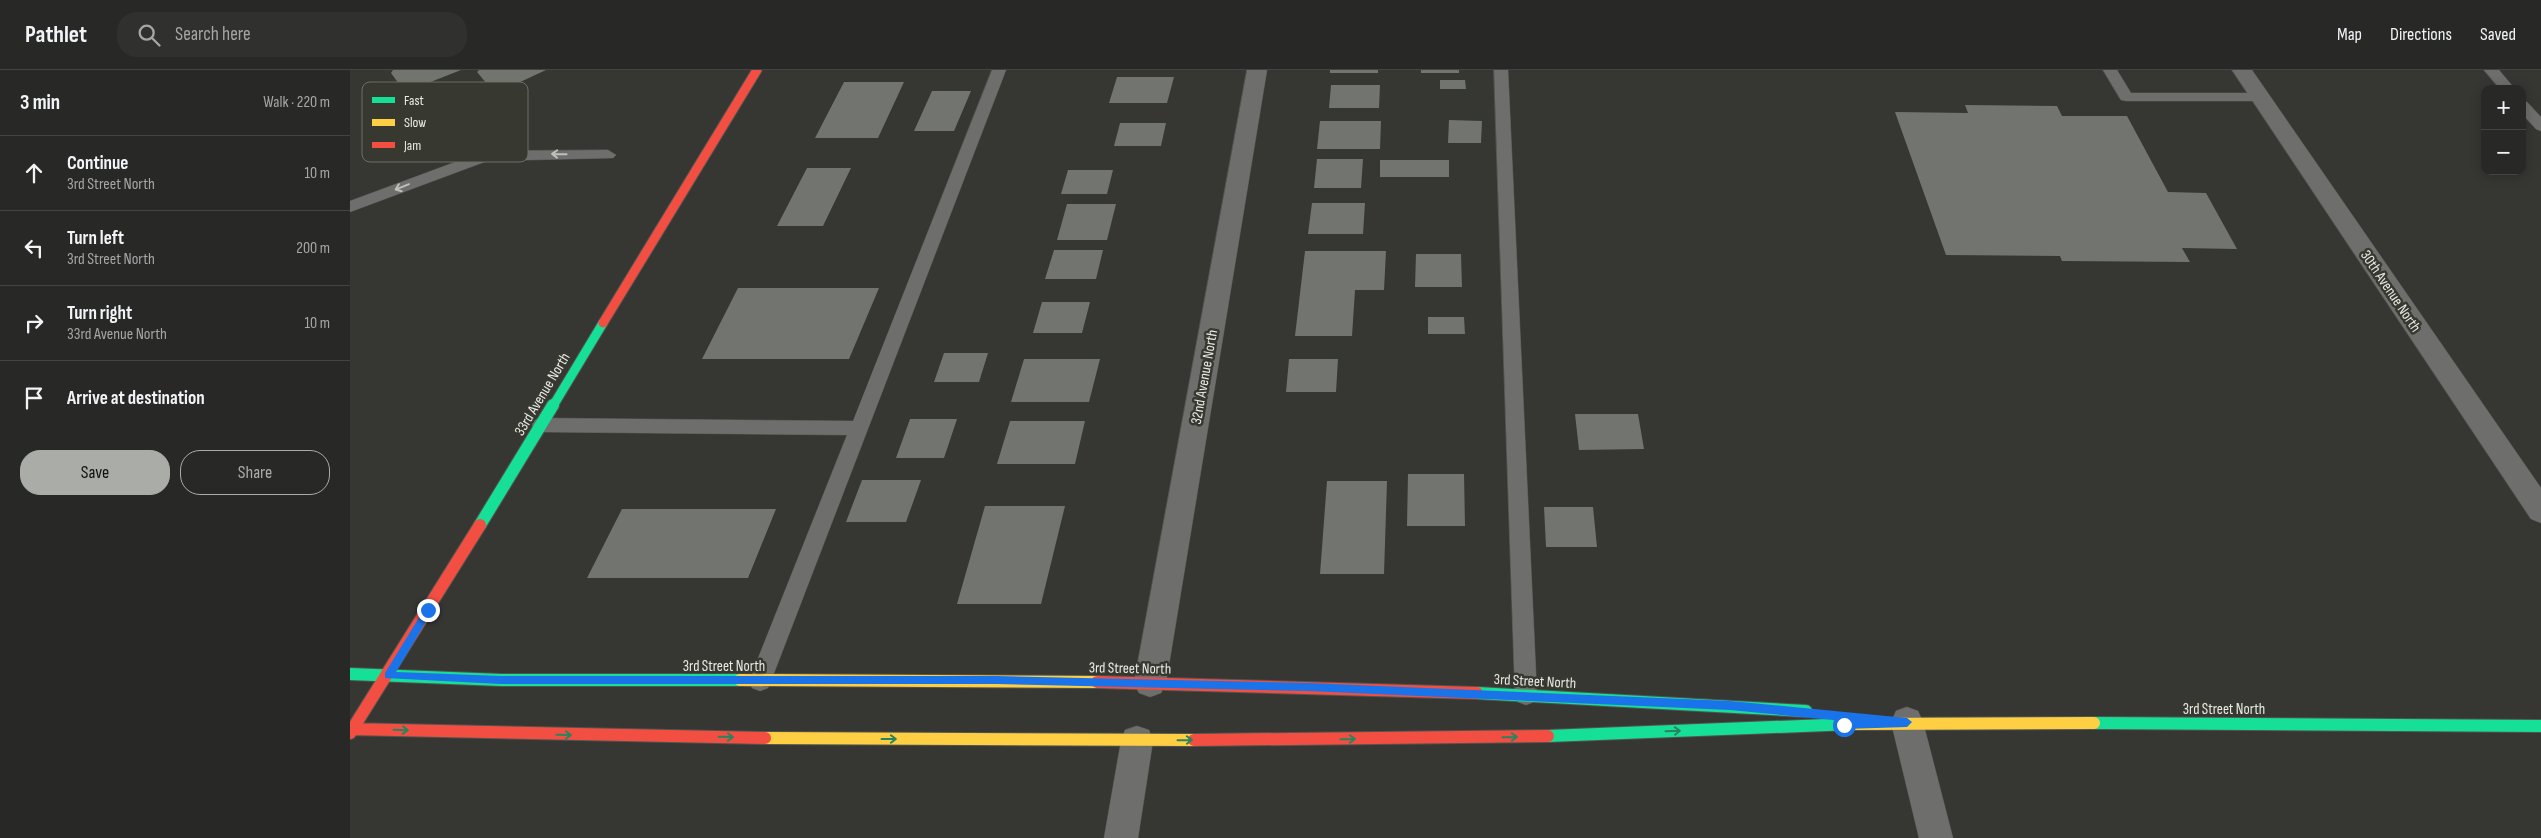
<!DOCTYPE html>
<html lang="en">
<head>
<meta charset="utf-8">
<style>
  body { margin:0; font-family:"Sofia Sans Condensed",sans-serif; background:#30312e; color:#f1f3f6 }
  .controls { position:absolute; right:15px; top:15px; display:grid; overflow:hidden; border-radius:10px; box-shadow:0 2px 12px #0003 }
  .controls button { width:45px; height:45px; display:grid; place-items:center; padding:0; border:0; border-bottom:1px solid #444543; background:#282926; color:#f1f3f6; font:25px sans-serif }
  .stop { position:absolute; width:15px; height:15px; margin:-11px; border:4px solid #1a73e8; border-radius:50%; background:#fff }
  .stop.end { background:#1a73e8; border-color:#fff; box-shadow:0 1px 5px #0008 }
  .list { margin:0; padding:0; list-style:none }
  h2 { display:flex; justify-content:space-between; align-items:center; height:65px; margin:0; padding:0 20px; font-size:21px }
  h2 small { font-size:16px; font-weight:400; color:#a5a6a7 }
  .list li { display:grid; grid-template-columns:32px 1fr auto; gap:15px; align-items:center; box-sizing:border-box; height:75px; padding:0 20px; border-top:1px solid #444543 }
  .list b { display:block; font-size:19px; white-space:nowrap }
  .list p { margin:0; font-size:16px; white-space:nowrap; color:#a5a6a7 }
  .list em { font-size:16px; font-style:normal; color:#a5a6a7 }
  .actions { display:flex; gap:10px; padding:15px 20px }
  .actions a { flex:1; padding:11px 0; border:1px solid #aaaca7; border-radius:20px; text-align:center; font-size:18px; color:#aaaca7 }
  .actions .main { background:#aaaca7; color:#111 }
  .icon { flex:none; width:28px; height:28px; fill:none; stroke:currentColor; stroke-width:2; stroke-linecap:round; stroke-linejoin:round }
  .map { position:relative; flex:none; width:2191px; height:768px; overflow:hidden }
  header { display:flex; align-items:center; gap:30px; box-sizing:border-box; height:70px; padding:0 25px; background:#282926; border-bottom:1px solid #444543 }
  header strong { font-size:24px }
  nav { display:flex; gap:28px; margin-inline-start:auto; font-size:18px }
  .search { width:350px; height:45px; background:#30312e; display:flex; align-items:center; gap:12px; box-sizing:border-box; padding:0 18px; border-radius:20px; color:#a5a6a7; font-size:19px }
  main { display:flex }
  aside { flex:1; background:#282926 }
  .map>svg:first-child { display:block }
  .building { fill:#727470 }
  .lines { fill:none; stroke-linecap:round; stroke-linejoin:round }
  .lane-casing { stroke:#525450; stroke-width:1 }
  .street-casing { stroke:#525450; stroke-width:1 }
  .fast-far1-casing { stroke:#525450; stroke-width:11 }
  .fast-casing { stroke:#525450; stroke-width:14 }
  .slow-casing { stroke:#525450; stroke-width:14 }
  .jam-far1-casing { stroke:#525450; stroke-width:11 }
  .jam-casing { stroke:#525450; stroke-width:14 }
  .lane { fill:#6e6f6c; fill-rule:evenodd }
  .street { fill:#6e6f6c; fill-rule:evenodd }
  .fast-far1 { stroke:#16e098; stroke-width:9 }
  .fast { stroke:#16e098; stroke-width:12 }
  .slow { stroke:#ffcf43; stroke-width:12 }
  .jam-far1 { stroke:#f24e42; stroke-width:9 }
  .jam { stroke:#f24e42; stroke-width:12 }
  .oneway { stroke:#bec0bb }
  .oneway2 { stroke:#28845f }
  .route { fill:#1a73e8 }
  .labels { text-anchor:middle; stroke-width:5; stroke-linejoin:round; paint-order:stroke }
  .street-label { font-size:15px; fill:#e9ebe6; stroke:#373931 }
  .key { fill:#373931; stroke:#6c6e67; stroke-width:1 }
  .key-label { font-size:14px; fill:#e9ebe6 }
</style>
</head>
<body>
<header>
<strong>Pathlet</strong>
<div class="search"><svg class="icon" aria-label="search" viewBox="0 0 24 24"><circle cx="10" cy="10" r="6"/><path d="M15 15l6 6"/></svg>Search here</div>
<nav><a>Map</a><a>Directions</a><a>Saved</a></nav>
</header>
<main>
<aside>
<h2>3 min<small>Walk · 220 m</small></h2>
<ul class="list">
<li><svg class="icon" aria-label="ahead" viewBox="0 0 24 24"><path d="M12 20V5M6 11l6-6 6 6"/></svg><div><b>Continue</b><p>3rd Street North</p></div><em>10 m</em></li>
<li><svg class="icon" aria-label="left" viewBox="0 0 24 24"><path d="M17 20v-9H6M10 6l-5 5 5 5"/></svg><div><b>Turn left</b><p>3rd Street North</p></div><em>200 m</em></li>
<li><svg class="icon" aria-label="right" viewBox="0 0 24 24"><path d="M7 20v-9h11M14 6l5 5-5 5"/></svg><div><b>Turn right</b><p>33rd Avenue North</p></div><em>10 m</em></li>
<li><svg class="icon" aria-label="arrive" viewBox="0 0 24 24"><path d="M6 21V4h12l-3 4 3 4H6"/></svg><div><b>Arrive at destination</b></div></li>
</ul>
<div class="actions"><a class="main">Save</a><a>Share</a></div>
</aside>
<div class="map">
<svg width="2191" height="768" viewBox="0 0 2191 768">
  <rect width="100%" height="100%" fill="#363733"/>
  <!-- building -->
  <path class="building" d="M43 0H111L78 13 49 14 41 3Z
    M129 0H196L166 14H137L127 2Z
    M980 0H1028V3H980Z
    M1071 0H1109V3H1071Z
    M767 7H824L817 33H759Z
    M1090 10H1115L1116 19H1090Z
    M494 12H554L528 68H465Z
    M981 15H1030L1029 38H979Z
    M582 21H621L604 61H564Z
    M1615 35 1707 36 1712 46H1777L1818 122 1856 123 1887 179 1832 178 1840 192 1712 191 1710 186 1596 185 1545 42 1618 43Z
    M1099 50 1132 51 1131 73H1098Z
    M970 51H1031L1030 79H967Z
    M770 53H816L811 76H764Z
    M967 89H1013L1011 118H964Z
    M1030 90H1099V107H1030Z
    M457 98H501L473 156H427Z
    M718 100H763L757 124H711Z
    M962 133H1015L1013 164H958Z
    M717 134H766L757 170H707Z
    M704 180H753L746 209H695Z
    M955 181H1036L1034 220H1005L1002 266H945Z
    M1066 184H1111L1112 217H1065Z
    M388 218H529L499 289H352Z
    M692 232H740L732 263H683Z
    M1078 247H1114L1115 264H1078Z
    M594 283H638L629 312H584Z
    M674 289H750L739 332H661Z
    M939 289H988L986 322H936Z
    M1225 344H1288L1294 379 1229 380Z
    M560 349H607L594 388H546Z
    M660 351H735L725 394H647Z
    M1058 404H1114L1115 456H1057Z
    M512 410H571L556 452H496Z
    M977 411H1037L1034 504H970Z
    M635 436H715L691 534H607Z
    M1194 437H1243L1247 477H1196Z
    M272 439H426L398 508H237Z"/>
  <g class="lines">
    <defs>
      <path id="lane" d="M642 0H656L421 611 418 618 410 621 402 618 399 611 497 365 191 362 184 360 182 355 184 350 191 348 503 351Z
        M1144 0H1158L1187 625 1184 632 1176 635 1168 632 1165 625Z
        M1753 0H1767L1781 23H1910L1917 27 1910 31H1776L1771 30Z
        M2134 0H2149L2165 19H2150Z
        M2172 31 2177 32 2191 47V61L2186 59 2172 44Z
        M258 80 266 85 263 88 137 91 0 142V131L135 81Z"/>
      <path id="street" d="M897 0H917L816 613 811 623 800 627 789 623 784 613Z
        M1882 0H1902L2191 418V453L2181 449Z
        M1557 637 1568 641 1573 652 1603 768H1569L1541 652 1546 641Z
        M787 656 799 660 803 671 788 768H754L771 671 775 660Z"/>
      <path id="fast-far1" d="M203 336 253 253"/>
      <path id="fast" d="M130 455 203 335
        M0 604 151 610H390
        M1127 623 1456 641
        M1744 653 2191 656
        M1198 666 1502 654"/>
      <path id="slow" d="M390 610 747 612
        M1502 654 1744 653
        M415 668 844 670"/>
      <path id="jam-far1" d="M253 253 407 0"/>
      <path id="jam" d="M747 612 1127 623
        M0 659 415 668
        M0 663 130 455
        M844 670 1198 666"/>
    </defs>
    <!-- lane casing -->
    <use href="#lane" class="lane-casing"/>
    <!-- street casing -->
    <use href="#street" class="street-casing"/>
    <!-- fast-far1 casing -->
    <use href="#fast-far1" class="fast-far1-casing"/>
    <!-- fast casing -->
    <use href="#fast" class="fast-casing"/>
    <!-- slow casing -->
    <use href="#slow" class="slow-casing"/>
    <!-- jam-far1 casing -->
    <use href="#jam-far1" class="jam-far1-casing"/>
    <!-- jam casing -->
    <use href="#jam" class="jam-casing"/>
    <!-- lane -->
    <use href="#lane" class="lane"/>
    <!-- street -->
    <use href="#street" class="street"/>
    <!-- fast-far1 -->
    <use href="#fast-far1" class="fast-far1"/>
    <!-- fast -->
    <use href="#fast" class="fast"/>
    <!-- slow -->
    <use href="#slow" class="slow"/>
    <!-- jam-far1 -->
    <use href="#jam-far1" class="jam-far1"/>
    <!-- jam -->
    <use href="#jam" class="jam"/>
  </g>
  <!-- one-way arrows -->
  <defs><path id="oneway-shaft" d="M-6 0H5M1.5-3L5.5 0L1.5 3" fill="none" stroke-width="1.6" stroke-linecap="round" stroke-linejoin="round" transform="scale(1.25)"/></defs>
  <g class="oneway">
    <use href="#oneway-shaft" transform="translate(209 84) rotate(-179)"/>
    <use href="#oneway-shaft" transform="translate(52 117) rotate(158)"/>
  </g>
  <g class="oneway2">
    <use href="#oneway-shaft" transform="translate(51 660) rotate(2)"/>
    <use href="#oneway-shaft" transform="translate(1323 661) rotate(-2)"/>
    <use href="#oneway-shaft" transform="translate(214 665) rotate(1)"/>
    <use href="#oneway-shaft" transform="translate(376 667) rotate(1)"/>
    <use href="#oneway-shaft" transform="translate(1160 667) rotate(-1)"/>
    <use href="#oneway-shaft" transform="translate(539 669)"/>
    <use href="#oneway-shaft" transform="translate(998 669) rotate(-1)"/>
    <use href="#oneway-shaft" transform="translate(835 670) rotate(-1)"/>
  </g>
  <!-- route -->
  <path class="route" d="M78 537 82 540 81 543 46 602 151 606H647L958 613 1380 631 1557 648 1562 652 1557 657 1494 659 1489 655 1493 651 1380 640 958 621 647 614H151L35 608V603L75 538Z"/>
  <g class="labels">
    <!-- street labels -->
    <g class="street-label">
      <text transform="translate(2041 221) rotate(56)" y="5">30th Avenue North</text>
      <text transform="translate(854 307) rotate(-80)" y="5">32nd Avenue North</text>
      <text transform="translate(192 324) rotate(-59)" y="5">33rd Avenue North</text>
      <text x="374" y="601">3rd Street North</text>
      <text transform="translate(780 598) rotate(1)" y="5">3rd Street North</text>
      <text transform="translate(1185 611) rotate(3)" y="5">3rd Street North</text>
      <text x="1874" y="644">3rd Street North</text>
    </g>
  </g>
  <!-- legend -->
  <rect x="12" y="12" width="166" height="80" rx="8" class="key"/>
  <rect x="22" y="27" width="23" height="6" fill="#16e098"/>
  <rect x="22" y="49" width="23" height="7" fill="#ffcf43"/>
  <rect x="22" y="72" width="23" height="6" fill="#f24e42"/>
  <g class="key-label">
    <text x="54" y="35">Fast</text>
    <text x="54" y="57">Slow</text>
    <text x="54" y="80">Jam</text>
  </g>
</svg>
<div class="controls">
<button>+</button>
<button>−</button>
</div>
<div class="stop" style="left:1494px;top:655px"></div>
<div class="stop end" style="left:78px;top:540px"></div>
</div>
</main>
</body>
</html>
